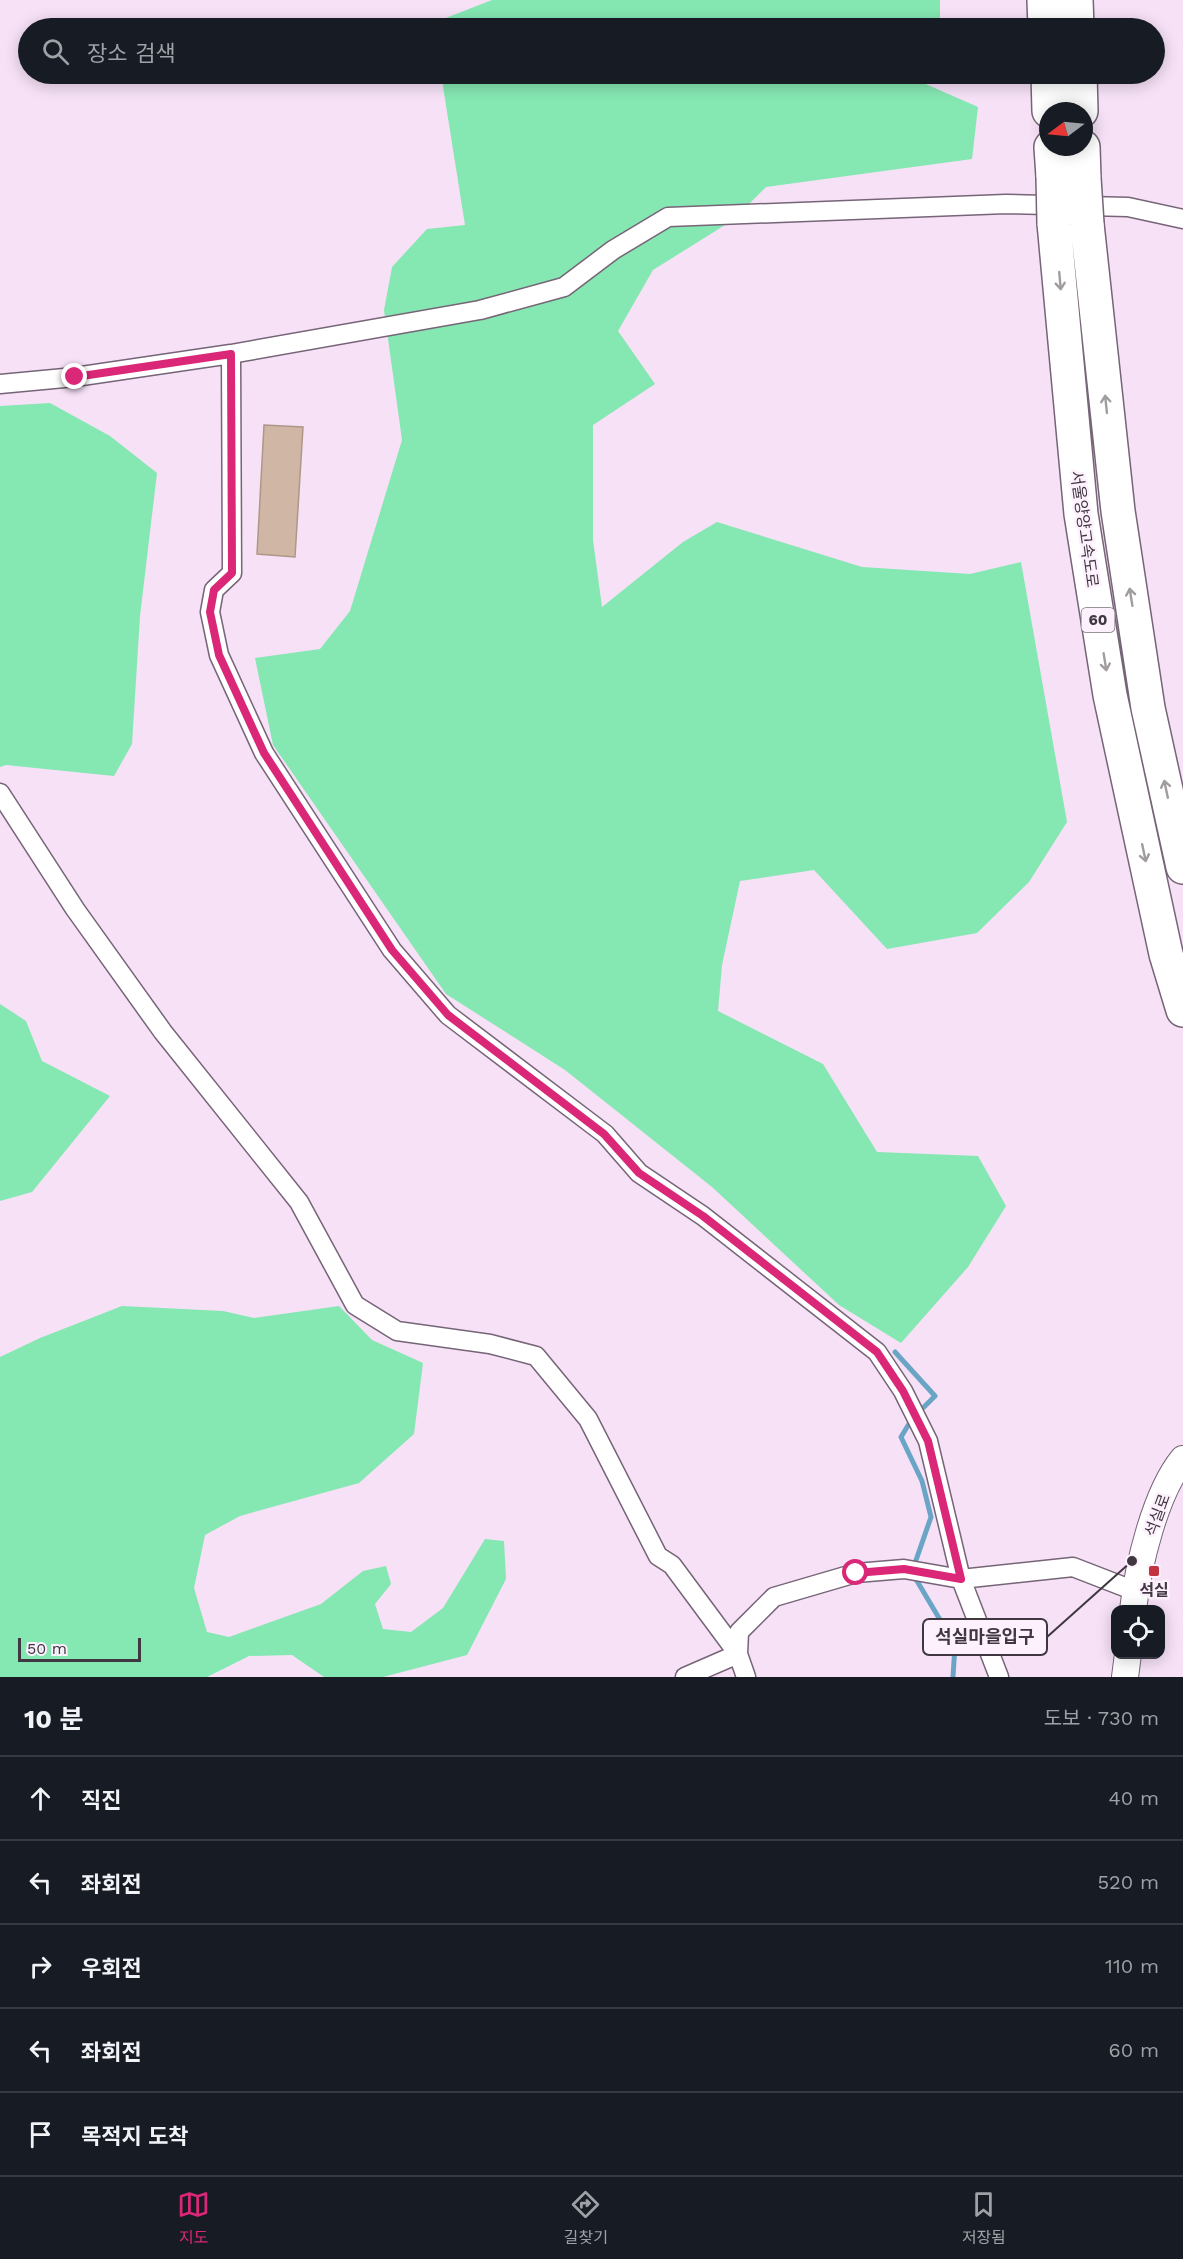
<!DOCTYPE html>
<html lang="ko">
<head>
<meta charset="utf-8">
<style>
  body { margin:0; font-family:"Work Sans","Noto Sans KR",sans-serif; background:#20242c; color:#f1f3f6 }
  .controls { position:absolute; right:18px; bottom:18px; display:grid; overflow:hidden; border-radius:12px; box-shadow:0 3px 15px #0003 }
  .controls button { width:54px; height:54px; display:grid; place-items:center; padding:0; border:0; border-bottom:2px solid #363941; background:#171b24; color:#f1f3f6; font:30px sans-serif }
  .compass { position:absolute; left:1039px; top:102px; width:54px; height:54px; border-radius:50%; background:#171b24; box-shadow:0 3px 15px #0003; rotate:254deg }
  .scale { position:absolute; left:18px; bottom:15px; width:123px; box-sizing:border-box; padding-left:6px; border:3px solid #403841; border-top:0; font-size:16px; line-height:21px; white-space:nowrap; color:#403841; -webkit-text-stroke:4px #fef1fe; paint-order:stroke }
  .stop { position:absolute; width:18px; height:18px; margin:-14px; border:4px solid #db2777; border-radius:50%; background:#fff }
  .stop.end { background:#db2777; border-color:#fff; box-shadow:0 2px 6px #0008 }
  .list { margin:0; padding:0; list-style:none }
  h2 { display:flex; justify-content:space-between; align-items:center; height:78px; margin:0; padding:0 24px; font-size:26px }
  h2 small { font-size:20px; font-weight:400; color:#9ea1a6 }
  .list li { display:grid; grid-template-columns:39px 1fr auto; gap:18px; align-items:center; box-sizing:border-box; height:84px; padding:0 24px; border-top:2px solid #363941 }
  .list b { display:block; font-size:22px; white-space:nowrap }
  .list em { font-size:20px; font-style:normal; color:#9ea1a6 }
  .icon { flex:none; width:33px; height:33px; fill:none; stroke:currentColor; stroke-width:2; stroke-linecap:round; stroke-linejoin:round }
  .map { position:relative; flex:none; width:1183px; height:1677px; overflow:hidden }
  .search { position:absolute; background:#171b24; box-shadow:0 3px 15px #0003; left:18px; right:18px; top:18px; height:66px; display:flex; align-items:center; gap:15px; box-sizing:border-box; padding:0 21px; border-radius:33px; color:#9ea1a6; font-size:22px }
  .sheet { height:498px; background:#171b24 }
  nav { display:flex; justify-content:space-around; align-items:center; box-sizing:border-box; height:84px; border-top:2px solid #363941; background:#171b24; font-size:16px; color:#9ea1a6 }
  nav a { display:grid; justify-items:center; gap:3px }
  nav .on { color:#db2777 }
  .map>svg:first-child { display:block }
  .green { fill:#85e7b2 }
  .lines { fill:none; stroke-linecap:round; stroke-linejoin:round }
  .stream { stroke:#6ba5c6; stroke-width:5 }
  .building { fill:#cfb6a5; stroke:#af9787; stroke-width:1.5 }
  .minor-casing { stroke:#766477; stroke-width:21 }
  .secondary-casing { stroke:#766477; stroke-width:28 }
  .motorway-casing { stroke:#766477; stroke-width:36 }
  .minor { stroke:#fff; stroke-width:18 }
  .secondary { stroke:#fff; stroke-width:26 }
  .motorway { stroke:#fff; stroke-width:33 }
  .motorway-bridge-casing { stroke:#766477; stroke-width:36; stroke-linecap:butt }
  .motorway-bridge { stroke:#fff; stroke-width:33 }
  .oneway { stroke:#a09ca0 }
  .route { stroke:#db2777; stroke-width:8 }
  .poi-dot { fill:#c3333f; stroke:#fef1fe; stroke-width:2 }
  .labels { text-anchor:middle; stroke-width:5; stroke-linejoin:round; paint-order:stroke }
  .shield { fill:#fef1fe; stroke:#79707a; stroke-width:1.5 }
  .shield-label { font-size:15px; font-weight:bold; fill:#403841 }
  .street-label { font-size:16px; fill:#403841; stroke:#fef1fe }
  .poi-label { font-size:16px; font-weight:bold; fill:#403841; stroke:#fef1fe }
  .leader { fill:none; stroke:#403841; stroke-width:2 }
  .callout-dot { fill:#403841; stroke:#fef1fe; stroke-width:2 }
  .callout { fill:#fef1fe; stroke:#403841; stroke-width:2 }
  .callout-label { font-size:18px; text-anchor:middle; font-weight:bold; fill:#403841 }
</style>
</head>
<body>
<div class="map">
<svg width="1183" height="1677" viewBox="0 0 1183 1677">
  <rect width="100%" height="100%" fill="#f6e1f7"/>
  <!-- green -->
  <path class="green" d="M492 0H940V28H434L433 23Z
    M441 74H925L921 82 978 107 972 159 766 187 733 220 653 270 618 331 655 384 593 425V540L602 607 683 542 717 522 862 567 970 574 1021 562 1067 822 1029 882 977 933 887 949 814 870 740 881 722 965 718 1011 823 1064 877 1152 978 1156 1006 1206 968 1267 901 1343 839 1305 712 1187 565 1070 446 994 273 745 255 658 320 649 350 611 402 440 384 310 392 267 427 229 465 225Z
    M50 403 110 436 157 473 140 616 132 744 114 776 6 765 0 767V406Z
    M0 1004 26 1021 42 1061 110 1096 32 1192 0 1201Z
    M122 1306 223 1311 254 1318 339 1306 372 1340 423 1363 414 1434 359 1483 240 1516 205 1535 194 1588 207 1632 229 1637 321 1604 363 1571 386 1566 391 1584 375 1604 383 1629 411 1632 443 1608 485 1539 504 1541 506 1579 467 1655 383 1677H324L292 1655 249 1656 207 1677H0V1357L40 1338Z"/>
  <g class="lines">
    <!-- stream -->
    <path class="stream" d="M895 1352 935 1396 924 1407
      M912 1419 901 1437 922 1481 931 1517 914 1566
      M917 1581 955 1645 953 1677"/>
  </g>
  <!-- building -->
  <path class="building" d="M264 425 303 427 295 557 257 554Z"/>
  <g class="lines">
    <defs>
      <path id="minor" d="M231 354 232 573 214 590 210 612 219 655 264 753 392 950 448 1015 605 1134 639 1173 703 1216 877 1352 903 1391 928 1441 961 1579 999 1677
        M0 384 75 377 231 354 480 310 564 287 613 250 668 217 1006 204 1128 207 1183 219
        M0 793 75 909 163 1032 299 1202 355 1305 397 1331 490 1344 536 1356 588 1419 658 1556 672 1565 738 1654 746 1677
        M685 1677 738 1654 739 1632 774 1597 856 1573 904 1569 961 1579 1073 1567 1135 1591"/>
      <path id="secondary" d="M1133 1610C1138 1566 1155 1493 1183 1459
        M1125 1677 1128 1654"/>
      <path id="motorway" d="M1044 0 1045 28
        M1076 0 1077 28
        M1048 74 1049 111
        M1080 74 1081 111
        M1051 147 1053 177
        M1083 147 1084 178
        M1054 223 1081 514 1110 695 1166 954 1183 1010
        M1087 224 1118 511 1148 708 1183 867"/>
    </defs>
    <!-- minor casing -->
    <use href="#minor" class="minor-casing"/>
    <!-- secondary casing -->
    <use href="#secondary" class="secondary-casing"/>
    <!-- motorway casing -->
    <use href="#motorway" class="motorway-casing"/>
    <!-- minor -->
    <use href="#minor" class="minor"/>
    <!-- secondary -->
    <use href="#secondary" class="secondary"/>
    <!-- motorway -->
    <use href="#motorway" class="motorway"/>
    <defs>
      <path id="motorway-bridge" d="M1053 177 1054 223
        M1084 178 1087 224"/>
    </defs>
    <!-- motorway-bridge casing -->
    <use href="#motorway-bridge" class="motorway-bridge-casing"/>
    <!-- motorway-bridge -->
    <use href="#motorway-bridge" class="motorway-bridge"/>
  </g>
  <!-- one-way arrows -->
  <defs><path id="oneway-shaft" d="M-6 0H5M1.5-3L5.5 0L1.5 3" fill="none" stroke-width="1.6" stroke-linecap="round" stroke-linejoin="round" transform="scale(1.5)"/></defs>
  <g class="oneway">
    <use href="#oneway-shaft" transform="translate(1060 281) rotate(85)"/>
    <use href="#oneway-shaft" transform="translate(1106 404) rotate(-96)"/>
    <use href="#oneway-shaft" transform="translate(1131 597) rotate(-99)"/>
    <use href="#oneway-shaft" transform="translate(1105 662) rotate(81)"/>
    <use href="#oneway-shaft" transform="translate(1166 789) rotate(-102)"/>
    <use href="#oneway-shaft" transform="translate(1144 853) rotate(78)"/>
  </g>
  <g class="lines">
    <!-- route -->
    <path class="route" d="M75 377 231 354 232 573 214 590 210 612 219 655 264 753 392 950 448 1015 604 1134 639 1173 703 1216 877 1352 903 1391 928 1441 961 1579 904 1569 856 1573"/>
  </g>
  <!-- markers -->
  <rect class="poi-dot" x="1148" y="1565" width="12" height="12" rx="3"/>
  <g class="labels">
    <!-- shield labels -->
    <rect class="shield" x="1081.5" y="608" width="33" height="24" rx="4.5"/>
    <g class="shield-label">
      <text x="1098" y="625">60</text>
    </g>
    <!-- street labels -->
    <g class="street-label">
      <text transform="translate(1085 529) rotate(82)" y="6">서울양양고속도로</text>
      <text transform="translate(1157 1515) rotate(-70)" y="6">석실로</text>
    </g>
    <!-- poi labels -->
    <g class="poi-label">
      <text x="1154" y="1596">석실</text>
    </g>
  </g>
  <!-- callouts -->
  <path class="leader" d="M1132 1561L1047 1637"/>
  <circle class="callout-dot" cx="1132" cy="1561" r="6"/>
  <rect class="callout" x="923" y="1619" width="124" height="36" rx="6"/>
  <g class="callout-label">
    <text x="985" y="1643">석실마을입구</text>
  </g>
</svg>
<div class="controls">
<button><svg class="icon" aria-label="locate" viewBox="0 0 24 24"><circle cx="12" cy="12" r="6"/><path d="M12 2v4M12 18v4M2 12h4M18 12h4"/></svg></button>
</div>
<svg class="compass" viewBox="-18 -18 36 36"><path d="M0-13l5 13h-10z" fill="#e53935"/><path d="M0 13l5-13h-10z" fill="#9ea1a6"/></svg>
<div class="scale">50 m</div>
<div class="stop" style="left:856px;top:1573px"></div>
<div class="stop end" style="left:75px;top:377px"></div>
<div class="search"><svg class="icon" aria-label="search" viewBox="0 0 24 24"><circle cx="10" cy="10" r="6"/><path d="M15 15l6 6"/></svg>장소 검색</div>
</div>
<section class="sheet">
<h2>10 분<small>도보 · 730 m</small></h2>
<ul class="list">
<li><svg class="icon" aria-label="ahead" viewBox="0 0 24 24"><path d="M12 20V5M6 11l6-6 6 6"/></svg><div><b>직진</b></div><em>40 m</em></li>
<li><svg class="icon" aria-label="left" viewBox="0 0 24 24"><path d="M17 20v-9H6M10 6l-5 5 5 5"/></svg><div><b>좌회전</b></div><em>520 m</em></li>
<li><svg class="icon" aria-label="right" viewBox="0 0 24 24"><path d="M7 20v-9h11M14 6l5 5-5 5"/></svg><div><b>우회전</b></div><em>110 m</em></li>
<li><svg class="icon" aria-label="left" viewBox="0 0 24 24"><path d="M17 20v-9H6M10 6l-5 5 5 5"/></svg><div><b>좌회전</b></div><em>60 m</em></li>
<li><svg class="icon" aria-label="arrive" viewBox="0 0 24 24"><path d="M6 21V4h12l-3 4 3 4H6"/></svg><div><b>목적지 도착</b></div></li>
</ul>
</section>
<nav>
<a class="on"><svg class="icon" aria-label="map" viewBox="0 0 24 24"><path d="M3 6l6-2 6 2 6-2v14l-6 2-6-2-6 2zM9 4v14M15 6v14"/></svg>지도</a>
<a><svg class="icon" aria-label="directions" viewBox="0 0 24 24"><path d="M12 3l9 9-9 9-9-9zM9 14v-3h6M13 9l2 2-2 2"/></svg>길찾기</a>
<a><svg class="icon" aria-label="saved" viewBox="0 0 24 24"><path d="M7 4h10v16l-5-4-5 4z"/></svg>저장됨</a>
</nav>
</body>
</html>
